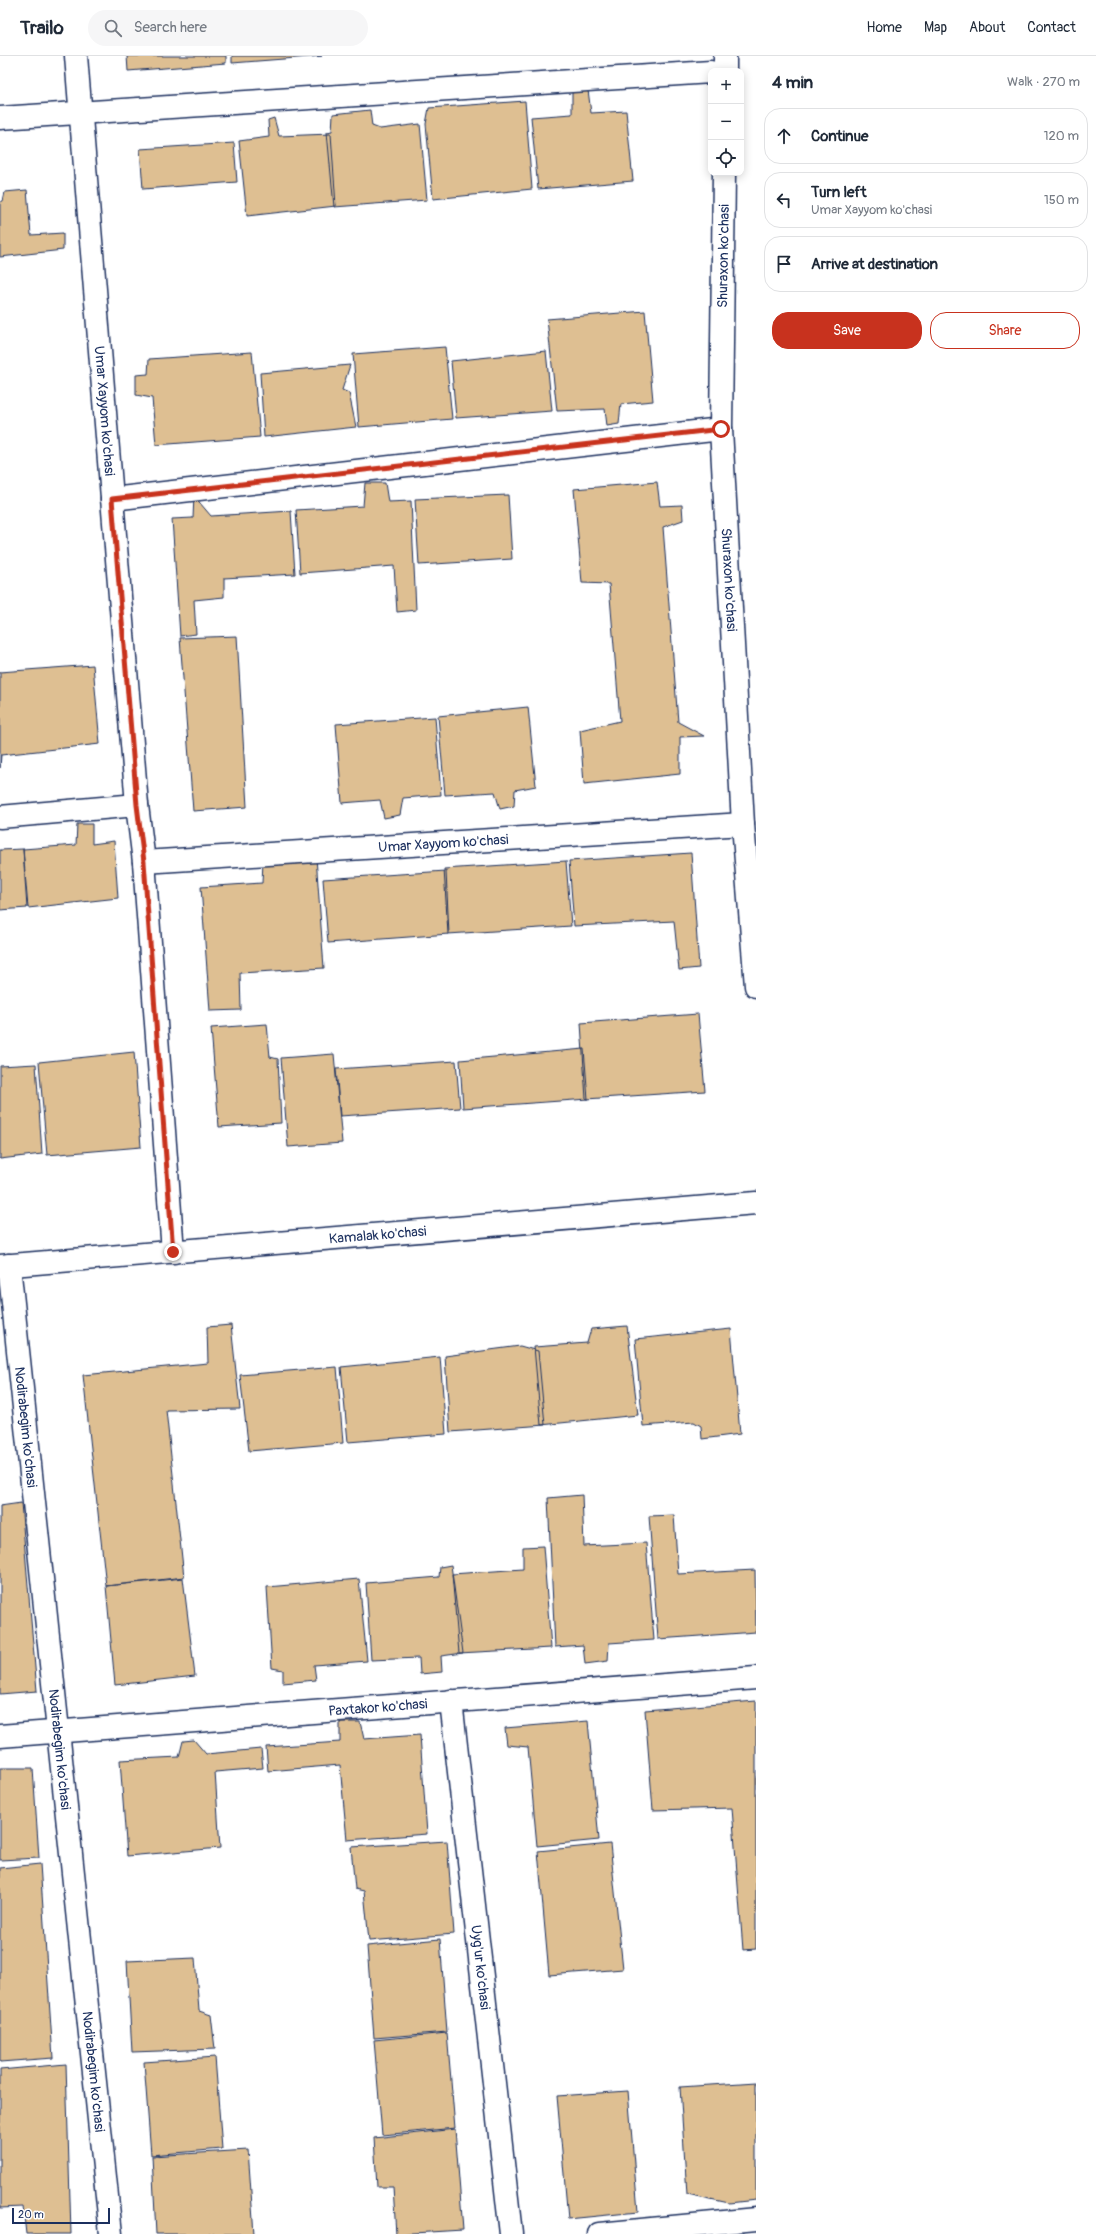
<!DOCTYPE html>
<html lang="en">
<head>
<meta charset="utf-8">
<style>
  body { margin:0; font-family:Pangolin,sans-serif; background:#f6f6f7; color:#1f2937 }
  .controls { position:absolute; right:12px; top:12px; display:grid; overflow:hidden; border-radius:8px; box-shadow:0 2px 10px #0003 }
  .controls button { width:36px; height:36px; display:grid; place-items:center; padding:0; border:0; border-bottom:1px solid #e0e1e3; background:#fff; color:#1f2937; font:20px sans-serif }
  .scale { position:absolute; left:12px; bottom:10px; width:98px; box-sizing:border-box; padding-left:4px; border:2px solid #1b2f5e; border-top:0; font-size:11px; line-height:14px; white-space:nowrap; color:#1b2f5e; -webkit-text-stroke:3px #fff; paint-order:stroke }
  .stop { position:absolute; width:12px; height:12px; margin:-9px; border:3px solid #c8321e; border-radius:50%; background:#fff }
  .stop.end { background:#c8321e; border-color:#fff; box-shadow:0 1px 4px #0008 }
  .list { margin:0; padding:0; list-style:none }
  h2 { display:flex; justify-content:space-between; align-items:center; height:52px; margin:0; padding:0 16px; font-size:17px }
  h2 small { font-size:13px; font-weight:400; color:#747a83 }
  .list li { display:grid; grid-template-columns:26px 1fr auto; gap:12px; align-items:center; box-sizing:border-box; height:56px; margin:0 8px 8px; padding:0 8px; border:1px solid #e0e1e3; border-radius:16px }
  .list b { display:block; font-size:15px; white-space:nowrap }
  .list p { margin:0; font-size:13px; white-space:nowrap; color:#747a83 }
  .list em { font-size:13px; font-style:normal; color:#747a83 }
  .actions { display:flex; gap:8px; padding:12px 16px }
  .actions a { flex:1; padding:9px 0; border:1px solid #c8321e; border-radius:16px; text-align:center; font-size:14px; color:#c8321e }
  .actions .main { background:#c8321e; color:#fff }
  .icon { flex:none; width:22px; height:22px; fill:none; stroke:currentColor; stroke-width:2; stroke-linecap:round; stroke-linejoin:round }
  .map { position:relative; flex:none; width:756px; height:2178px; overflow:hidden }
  header { display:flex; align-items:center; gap:24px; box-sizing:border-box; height:56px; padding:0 20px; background:#fff; border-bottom:1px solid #e0e1e3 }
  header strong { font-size:19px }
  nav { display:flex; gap:22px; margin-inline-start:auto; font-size:14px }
  .search { width:280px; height:36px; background:#f6f6f7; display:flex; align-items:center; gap:10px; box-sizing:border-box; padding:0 14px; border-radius:22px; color:#747a83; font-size:15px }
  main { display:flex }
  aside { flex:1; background:#fff }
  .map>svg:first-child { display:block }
  .building { fill:#debf92; stroke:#1b2f5e }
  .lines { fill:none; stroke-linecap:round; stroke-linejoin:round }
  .street-casing { stroke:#1b2f5e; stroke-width:25 }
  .street { stroke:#fff; stroke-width:22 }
  .route { stroke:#c8321e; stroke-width:5 }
  .labels { text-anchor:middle; stroke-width:4; stroke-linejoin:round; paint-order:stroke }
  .street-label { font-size:14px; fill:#1b2f5e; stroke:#fff }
</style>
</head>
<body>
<header>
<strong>Trailo</strong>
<div class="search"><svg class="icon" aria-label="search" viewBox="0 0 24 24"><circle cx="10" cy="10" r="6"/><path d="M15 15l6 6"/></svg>Search here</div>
<nav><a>Home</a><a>Map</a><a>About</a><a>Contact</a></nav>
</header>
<main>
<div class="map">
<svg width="756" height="2178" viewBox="0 0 756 2178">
  <rect width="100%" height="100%" fill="#fff"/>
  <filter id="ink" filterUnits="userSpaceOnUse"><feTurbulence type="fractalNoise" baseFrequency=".025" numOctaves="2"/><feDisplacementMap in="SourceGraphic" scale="8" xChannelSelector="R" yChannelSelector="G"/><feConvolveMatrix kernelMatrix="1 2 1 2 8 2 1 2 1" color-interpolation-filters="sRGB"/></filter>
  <g filter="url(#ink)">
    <!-- building -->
    <path class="building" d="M127 0H226V7L128 15Z
      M232 0H322L232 7Z
      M588 34 591 57 626 55 633 125 538 133 531 61 572 58V36Z
      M525 45 532 133 433 143 426 68 429 52Z
      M370 54 372 70 380 73 420 68 427 144 334 151 327 76 332 75 333 58Z
      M274 62 279 80 331 78 336 150 247 160 239 85 269 81 268 64Z
      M234 87 237 126 143 133 140 93Z
      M27 134 31 179 63 177V194L0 201V146L3 145 5 136Z
      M645 255 653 345 621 348 619 368 607 370 605 353 557 355 547 263Z
      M445 291 452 363 359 371 353 298Z
      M546 295 552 355 456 362 451 305Z
      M252 296 260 381 156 389 152 342 136 339V319L148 318 149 303Z
      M350 309 342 334 349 337 356 371 264 381 260 317Z
      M657 426 660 450 682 449 683 464 663 471 678 666 704 680 680 681V718L584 728 580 674 620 665 609 528 582 527 574 433Z
      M365 427H385L388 446 411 445 416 554 397 556 394 510 300 517 296 454 363 450Z
      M508 439 512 503 419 509 415 443Z
      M194 440 211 460 291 455 295 518 224 522V541L194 544 196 578 180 580 172 463 193 462Z
      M237 580 247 751 193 755 180 582Z
      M93 609 100 688 1 699 0 712V616Z
      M528 651 536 730 515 734 514 750 500 753 495 736 445 739 438 660Z
      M435 661 441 739 403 742 400 759 384 762 380 744 342 747 336 668Z
      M77 768H92V788L114 785 118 842 28 852 23 793 76 789Z
      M23 793 27 852 0 854V794Z
      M691 797 699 912 679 914 674 865 574 870 569 805Z
      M316 801 324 912 240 917 241 954 210 955 201 831 262 827 263 805Z
      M566 805 571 870 448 878 444 813Z
      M446 815 449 878 328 887 323 823Z
      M698 958 705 1035 586 1043 581 967Z
      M267 968 270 1001 278 1003 281 1067 219 1071 211 972Z
      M584 993 588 1043 463 1052 460 1004Z
      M134 996 141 1091 47 1099 39 1006Z
      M334 998 342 1087 288 1091 281 1002Z
      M456 1005 460 1052 340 1060 336 1013Z
      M36 1008 42 1098 0 1103V1010Z
      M231 1269 240 1353 166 1354 184 1521 106 1530 83 1319 208 1307 207 1271Z
      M627 1270 638 1359 541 1369 534 1291 587 1287 591 1273Z
      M731 1273 740 1378 702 1383 701 1370 694 1366 643 1370 635 1283Z
      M520 1290 538 1295 545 1369 450 1376 445 1300Z
      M440 1301 446 1378 348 1386 341 1311Z
      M337 1311 343 1387 249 1395 240 1319Z
      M582 1439 584 1490 646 1487 654 1584 609 1587 608 1605 585 1608 583 1589 555 1591 548 1442Z
      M21 1447 37 1635 0 1638V1450Z
      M674 1459 678 1518 755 1514 756 1576 658 1583 649 1460Z
      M543 1490 551 1592 459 1597 452 1518 523 1513V1491Z
      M451 1509 463 1597 441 1600 442 1616 420 1618 419 1602 371 1604 366 1527 439 1521 440 1511Z
      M183 1522 195 1620 115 1629 106 1530Z
      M359 1523 367 1605 314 1609 316 1624 283 1627V1614L272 1612 267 1531Z
      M756 1645V1893L743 1894 732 1752 653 1754 645 1654Z
      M588 1665 599 1784 537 1790 528 1691 507 1689 505 1672Z
      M340 1666H360L364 1683 420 1679 427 1778 347 1784 340 1709 268 1715 266 1691 340 1686Z
      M194 1684 206 1698 261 1693 263 1712 215 1716 220 1792 127 1800 120 1704 179 1701 183 1685Z
      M0 1712H33L39 1802 0 1804Z
      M447 1785 454 1878 369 1885 364 1835 355 1833 351 1791Z
      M610 1788 623 1913 549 1919 538 1795Z
      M40 1808 53 2002 0 2006V1812Z
      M440 1883 447 1976 374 1982 367 1890Z
      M195 1902 199 1955 211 1959 215 1993 132 1996 127 1905Z
      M447 1977 455 2072 382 2079 374 1984Z
      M215 2001 222 2093 151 2099 144 2006Z
      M66 2008 71 2178H26L23 2151 0 2152V2014Z
      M756 2026V2144L729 2147 687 2138 680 2031Z
      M628 2035 638 2156 568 2163 557 2040Z
      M455 2073 463 2174 396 2178 393 2131H377L374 2082Z
      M248 2094 254 2178H156L152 2100Z"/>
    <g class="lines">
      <defs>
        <g id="street">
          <path id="s1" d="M76 0 137 749 144 806 173 1196"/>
          <path d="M725 15V0"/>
          <path d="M0 62 711 16"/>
          <path id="s2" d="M724 117 721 373 743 768 756 930"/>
          <path d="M112 443 721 373"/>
          <path d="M0 761 137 749"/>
          <path id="s3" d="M144 806 743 768"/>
          <path id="s4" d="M9 1209 111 2178"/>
          <path id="s5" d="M0 1210 756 1147"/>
          <path id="s6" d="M451 1645 511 2178"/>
          <path id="s7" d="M0 1680 756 1622"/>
          <path d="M599 2178 756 2163"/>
        </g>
      </defs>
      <!-- street casing -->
      <use href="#street" class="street-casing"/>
      <!-- street -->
      <use href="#street" class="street"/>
    </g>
  </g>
  <g class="lines" filter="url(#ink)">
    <!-- route -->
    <path class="route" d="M173 1196 144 806 137 749 112 443 721 373"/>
  </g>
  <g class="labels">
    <!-- street labels -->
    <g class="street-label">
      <text transform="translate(723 200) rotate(-89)" y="5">Shuraxon ko'chasi</text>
      <text dy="5" stroke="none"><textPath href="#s1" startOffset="356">Umar Xayyom ko'chasi</textPath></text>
      <text dy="5" stroke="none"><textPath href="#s2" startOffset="407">Shuraxon ko'chasi</textPath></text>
      <text dy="5" stroke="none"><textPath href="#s3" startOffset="300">Umar Xayyom ko'chasi</textPath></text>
      <text dy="5" stroke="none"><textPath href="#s5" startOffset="379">Kamalak ko'chasi</textPath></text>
      <text dy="5" stroke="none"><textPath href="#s4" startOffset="163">Nodirabegim ko'chasi</textPath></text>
      <text dy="5" stroke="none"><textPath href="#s7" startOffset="379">Paxtakor ko'chasi</textPath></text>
      <text dy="5" stroke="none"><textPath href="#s4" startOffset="487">Nodirabegim ko'chasi</textPath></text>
      <text dy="5" stroke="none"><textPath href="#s6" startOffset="268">Uyg'ur ko'chasi</textPath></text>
      <text dy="5" stroke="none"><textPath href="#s4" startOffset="811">Nodirabegim ko'chasi</textPath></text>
    </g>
  </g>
</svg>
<div class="controls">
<button>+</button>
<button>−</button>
<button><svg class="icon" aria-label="locate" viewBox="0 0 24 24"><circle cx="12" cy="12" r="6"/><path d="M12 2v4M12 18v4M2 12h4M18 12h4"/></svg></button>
</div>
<div class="scale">20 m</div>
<div class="stop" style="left:721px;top:373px"></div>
<div class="stop end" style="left:173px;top:1196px"></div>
</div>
<aside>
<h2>4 min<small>Walk · 270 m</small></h2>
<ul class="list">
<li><svg class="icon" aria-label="ahead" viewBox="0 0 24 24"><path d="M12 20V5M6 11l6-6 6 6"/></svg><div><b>Continue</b></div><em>120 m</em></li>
<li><svg class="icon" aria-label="left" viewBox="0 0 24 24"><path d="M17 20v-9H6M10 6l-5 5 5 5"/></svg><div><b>Turn left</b><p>Umar Xayyom ko'chasi</p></div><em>150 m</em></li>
<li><svg class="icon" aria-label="arrive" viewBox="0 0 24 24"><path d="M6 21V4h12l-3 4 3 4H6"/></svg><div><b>Arrive at destination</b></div></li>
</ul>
<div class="actions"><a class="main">Save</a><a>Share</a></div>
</aside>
</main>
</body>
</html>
